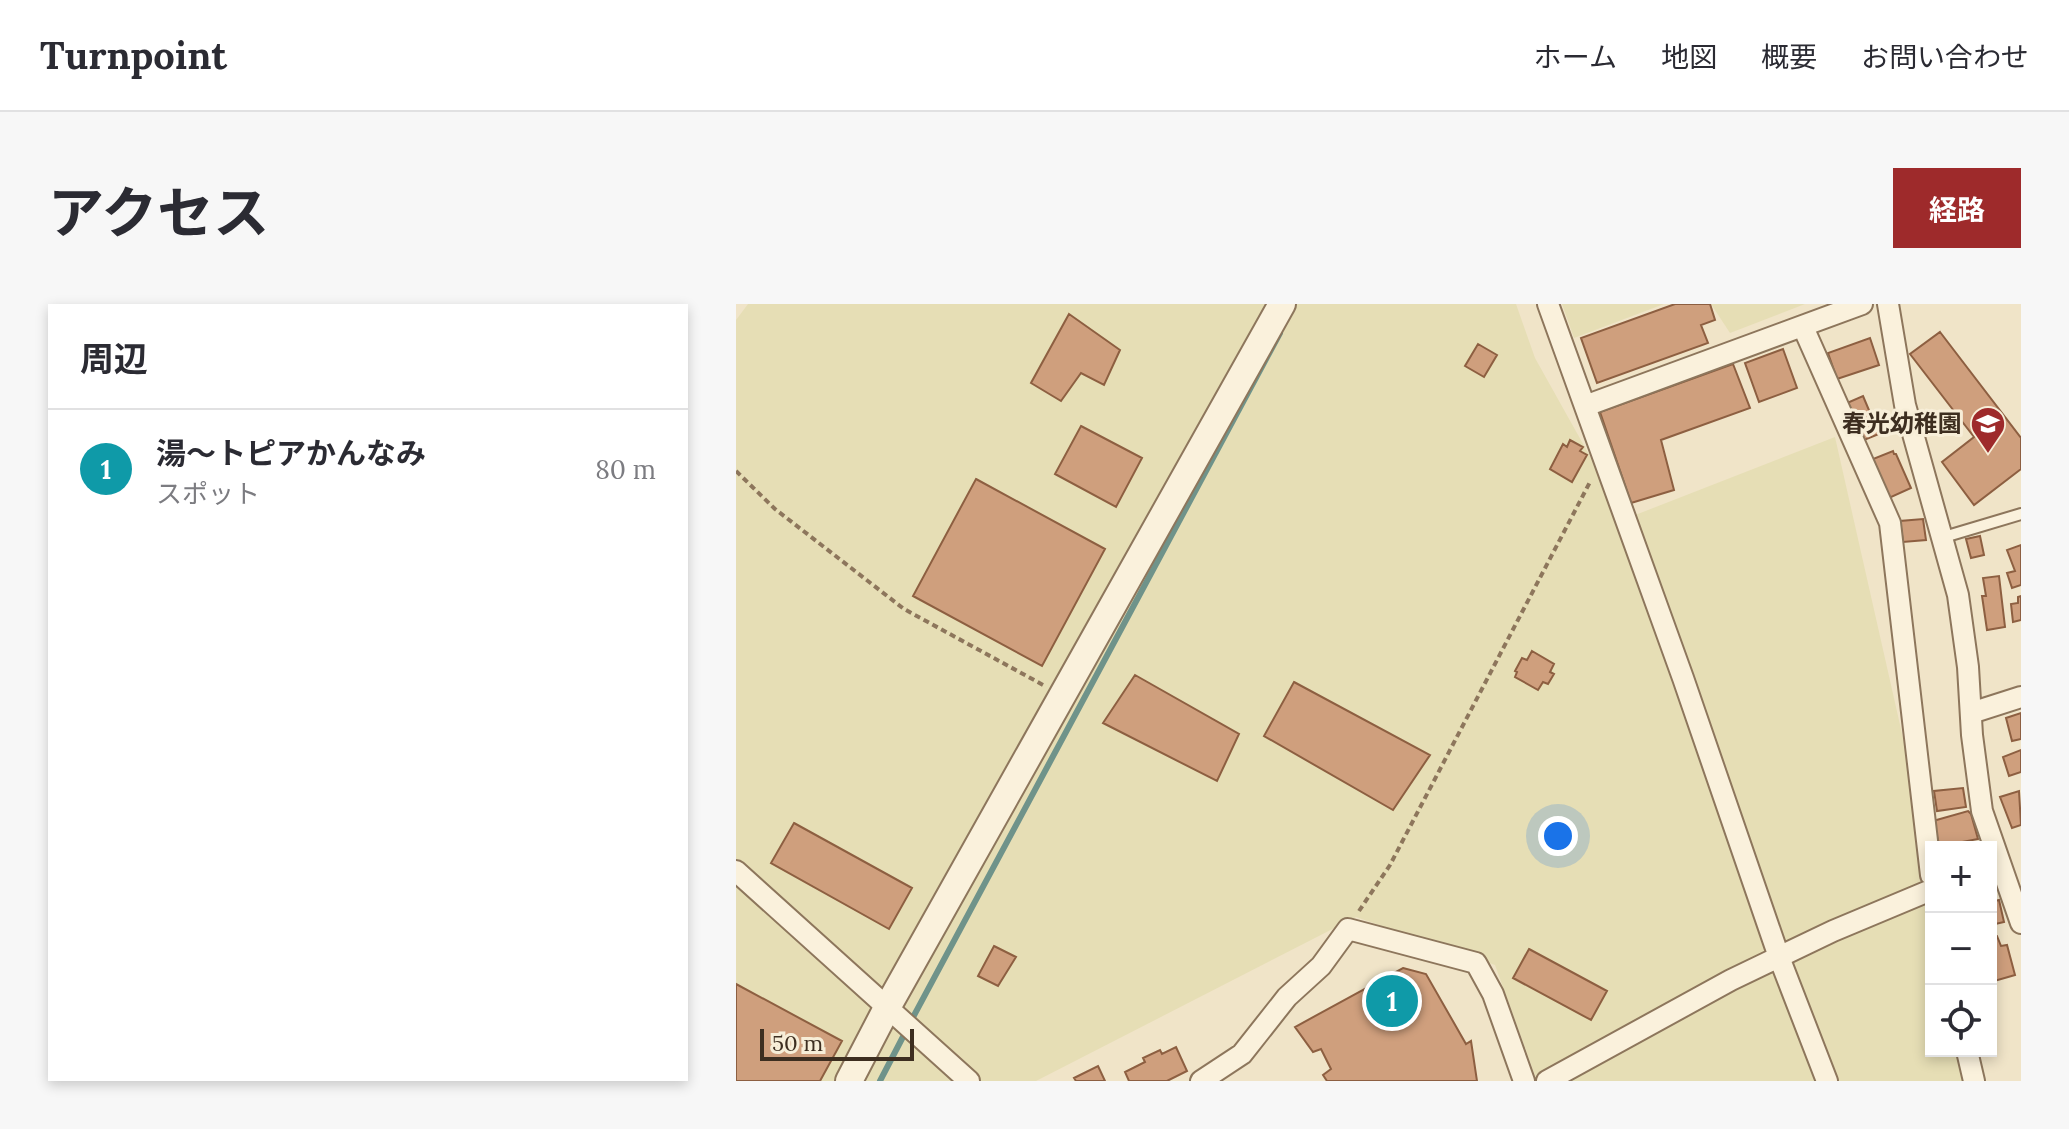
<!DOCTYPE html>
<html lang="ja">
<head>
<meta charset="utf-8">
<style>
  body { margin:0; font-family:Lora,"Noto Sans JP",serif; background:#f7f7f7; color:#2b2b33 }
  .controls { position:absolute; right:24px; bottom:24px; display:grid; overflow:hidden; border-radius:0px; box-shadow:0 4px 12px #0003 }
  .controls button { width:72px; height:72px; display:grid; place-items:center; padding:0; border:0; border-bottom:2px solid #e1e1e2; background:#fff; color:#2b2b33; font:40px sans-serif }
  .scale { position:absolute; left:24px; bottom:20px; width:154px; box-sizing:border-box; padding-left:8px; border:4px solid #3d2e20; border-top:0; font-size:22px; line-height:28px; white-space:nowrap; color:#3d2e20; -webkit-text-stroke:6px #f7eed8; paint-order:stroke }
  .you { position:absolute; left:822px; top:532px; width:28px; height:28px; margin:-20px; border:6px solid #fff; border-radius:50%; background:#1a73e8; box-shadow:0 0 0 12px #1a73e833 }
  .badge { display:grid; place-items:center; width:52px; height:52px; border-radius:50%; background:#9e2a2b; color:#fff; font-size:26px; font-weight:700 }
  .pin { position:absolute; translate:-50% -50%; border:4px solid #fff; box-shadow:0 2px 8px #0006 }
  .list { margin:0; padding:0; list-style:none }
  h2 { display:flex; justify-content:space-between; align-items:center; height:104px; margin:0; padding:0 32px; font-size:34px }
  h2 small { font-size:26px; font-weight:400; color:#7c7c81 }
  .list li { display:grid; grid-template-columns:52px 1fr auto; gap:24px; align-items:center; box-sizing:border-box; height:120px; padding:0 32px; border-top:2px solid #e1e1e2 }
  .list b { display:block; font-size:30px; white-space:nowrap }
  .list p { margin:0; font-size:26px; white-space:nowrap; color:#7c7c81 }
  .list em { font-size:26px; font-style:normal; color:#7c7c81 }
  .icon { flex:none; width:44px; height:44px; fill:none; stroke:currentColor; stroke-width:2; stroke-linecap:round; stroke-linejoin:round }
  .map { position:relative; flex:none; width:1285px; height:777px; overflow:hidden; border-radius:0px }
  header { display:flex; align-items:center; gap:48px; box-sizing:border-box; height:112px; padding:0 40px; background:#fff; border-bottom:2px solid #e1e1e2 }
  header strong { font-size:38px }
  nav { display:flex; gap:44px; margin-inline-start:auto; font-size:28px }
  .intro { display:flex; align-items:center; justify-content:space-between; box-sizing:border-box; height:192px; padding:0 48px }
  h1 { margin:0; font-size:56px }
  .button { padding:20px 36px; border-radius:0px; background:#9e2a2b; color:#fff; font-size:28px; font-weight:700 }
  main { display:flex; gap:48px; padding:0 48px }
  aside { flex:1; background:#fff; border-radius:0px; box-shadow:0 4px 12px #0003 }
  .map>svg:first-child { display:block }
  .farmland { fill:#e6deb5 }
  .lines { fill:none; stroke-linecap:round; stroke-linejoin:round }
  .stream { stroke:#6f938a; stroke-width:6 }
  .building { fill:#cf9f7d; stroke:#8d5f41; stroke-width:2 }
  .service-casing { stroke:#8d765c; stroke-width:14 }
  .minor-casing { stroke:#8d765c; stroke-width:24 }
  .tertiary-casing { stroke:#8d765c; stroke-width:30 }
  .path { stroke:#8d765c; stroke-width:4; stroke-dasharray:6 4; stroke-linecap:butt }
  .service { stroke:#faf1dc; stroke-width:10 }
  .minor { stroke:#faf1dc; stroke-width:20 }
  .tertiary { stroke:#faf1dc; stroke-width:26 }
  .labels { text-anchor:middle; stroke-width:6; stroke-linejoin:round; paint-order:stroke }
  .poi-label { font-size:24px; font-weight:bold; fill:#3d2e20; stroke:#f7eed8; text-anchor:end }
</style>
</head>
<body>
<header>
<strong>Turnpoint</strong>
<nav><a>ホーム</a><a>地図</a><a>概要</a><a>お問い合わせ</a></nav>
</header>
<div class="intro"><h1>アクセス</h1><a class="button">経路</a></div>
<main>
<aside>
<h2>周辺<small></small></h2>
<ul class="list">
<li><span class="badge" style="background:#0f9aa8">1</span><div><b>湯～トピアかんなみ</b><p>スポット</p></div><em>80 m</em></li>
</ul>
</aside>
<div class="map">
<svg width="1285" height="777" viewBox="0 0 1285 777">
  <rect width="100%" height="100%" fill="#f0e4c8"/>
  <!-- farmland -->
  <path class="farmland" d="M12 0H780L799 54 889 215 1099 133 1195 558V747H1229L1234 777H801L759 661 620 613 300 777H0V16Z
    M826 0H928L838 34Z
    M975 0H1069L994 29Z"/>
  <g class="lines">
    <!-- stream -->
    <path class="stream" d="M175 717 544 29
      M144 777 170 727"/>
  </g>
  <!-- building -->
  <path class="building" d="M939 0H974L979 16 965 21 972 39 861 79 845 34Z
    M333 10 384 46 368 81 345 69 325 97 295 79Z
    M1204 28 1285 134V165L1238 201 1206 158 1238 133 1174 50Z
    M1134 34 1143 61 1101 75 1092 49Z
    M742 40 761 51 748 73 729 62Z
    M1047 45 1061 84 1023 98 1009 59Z
    M997 60 1014 104 925 136 938 186 895 199 864 108Z
    M1127 92 1143 130 1128 136 1111 99Z
    M345 122 406 154 380 203 319 170Z
    M834 136 847 143 844 147 851 151 836 178 814 165 827 140 831 143Z
    M1157 147 1158 150H1160L1175 184 1153 194 1137 155Z
    M240 175 369 245 306 362 177 292Z
    M1187 215 1190 236 1167 238 1164 217Z
    M1244 232 1248 251 1235 254 1230 235Z
    M1285 241V281L1276 284 1271 269 1279 267 1271 246Z
    M1263 272 1269 323 1251 326 1246 292H1250L1247 274Z
    M1285 292V316L1277 318 1275 300 1282 299V293Z
    M796 347 818 360 814 368 818 370 812 380 807 378 802 386 779 373 781 368 779 367 786 354 791 356Z
    M399 371 503 430 481 477 367 419Z
    M558 378 694 451 657 506 528 432Z
    M1285 409V435L1276 437 1270 414Z
    M1285 446V468L1273 472 1267 453Z
    M1227 484 1230 503 1201 507 1198 487Z
    M1283 487 1285 521 1276 524 1264 493Z
    M1232 507 1235 510 1242 535 1200 543 1203 540 1197 517Z
    M58 519 176 584 153 625 35 559Z
    M1263 596 1268 618 1255 621V598Z
    M1261 632 1265 642 1271 641 1279 671 1255 678V633Z
    M258 642 280 653 262 682 242 672Z
    M793 645 871 687 855 716 777 674Z
    M667 664 690 670 730 740 735 737 741 777H591L587 771 595 765 585 745 577 748 559 723Z
    M0 680 106 737 84 777H0Z
    M440 743 451 767 431 777H393L389 768 409 758 407 754 424 746 426 750Z
    M362 762 369 777H340L338 774Z"/>
  <g class="lines">
    <defs>
      <path id="service" d="M1208 233 1285 210"/>
      <path id="minor" d="M812 0 947 374 1043 653 1091 777
        M1152 0 1169 101 1222 291 1232 363 1236 431 1246 507 1285 619
        M1067 23 1154 219 1195 571
        M849 102 1126 0
        M1235 409 1285 393
        M0 567 233 777
        M1231 747 1238 777
        M465 777 506 750 551 693 585 662 612 625 740 659 757 690 788 777
        M811 777 995 676 1097 627 1195 586"/>
      <path id="tertiary" d="M113 777 152 702 546 0"/>
    </defs>
    <!-- service casing -->
    <use href="#service" class="service-casing"/>
    <!-- minor casing -->
    <use href="#minor" class="minor-casing"/>
    <!-- tertiary casing -->
    <use href="#tertiary" class="tertiary-casing"/>
    <!-- path -->
    <path class="path" d="M0 167 39 205 168 305 309 382
      M623 607 654 561 854 178"/>
    <!-- service -->
    <use href="#service" class="service"/>
    <!-- minor -->
    <use href="#minor" class="minor"/>
    <!-- tertiary -->
    <use href="#tertiary" class="tertiary"/>
  </g>
  <!-- icons -->
  <defs>
    <symbol id="school-pin" viewBox="-11 -11 22 30"><path d="M0 17L-7.5 6A9.5 9.5 0 1 1 7.5 6Z" fill="#9e2a2b" stroke="#f7eed8"/><path d="M0-5L7-2L0 1L-7-2ZM-4 1L0 2.5L4 1V4Q0 6-4 4Z" fill="#fff"/></symbol>
  </defs>
  <g fill-rule="evenodd">
    <use href="#school-pin" x="1232" y="100" width="40" height="54"/>
  </g>
  <g class="labels">
    <!-- poi labels -->
    <g class="poi-label">
      <text x="1226" y="128">春光幼稚園</text>
    </g>
  </g>
</svg>
<div class="controls">
<button>+</button>
<button>−</button>
<button><svg class="icon" aria-label="locate" viewBox="0 0 24 24"><circle cx="12" cy="12" r="6"/><path d="M12 2v4M12 18v4M2 12h4M18 12h4"/></svg></button>
</div>
<div class="scale">50 m</div>
<div class="you"></div>
<div class="pin badge" style="left:656px;top:697px;background:#0f9aa8">1</div>
</div>
</main>
</body>
</html>
